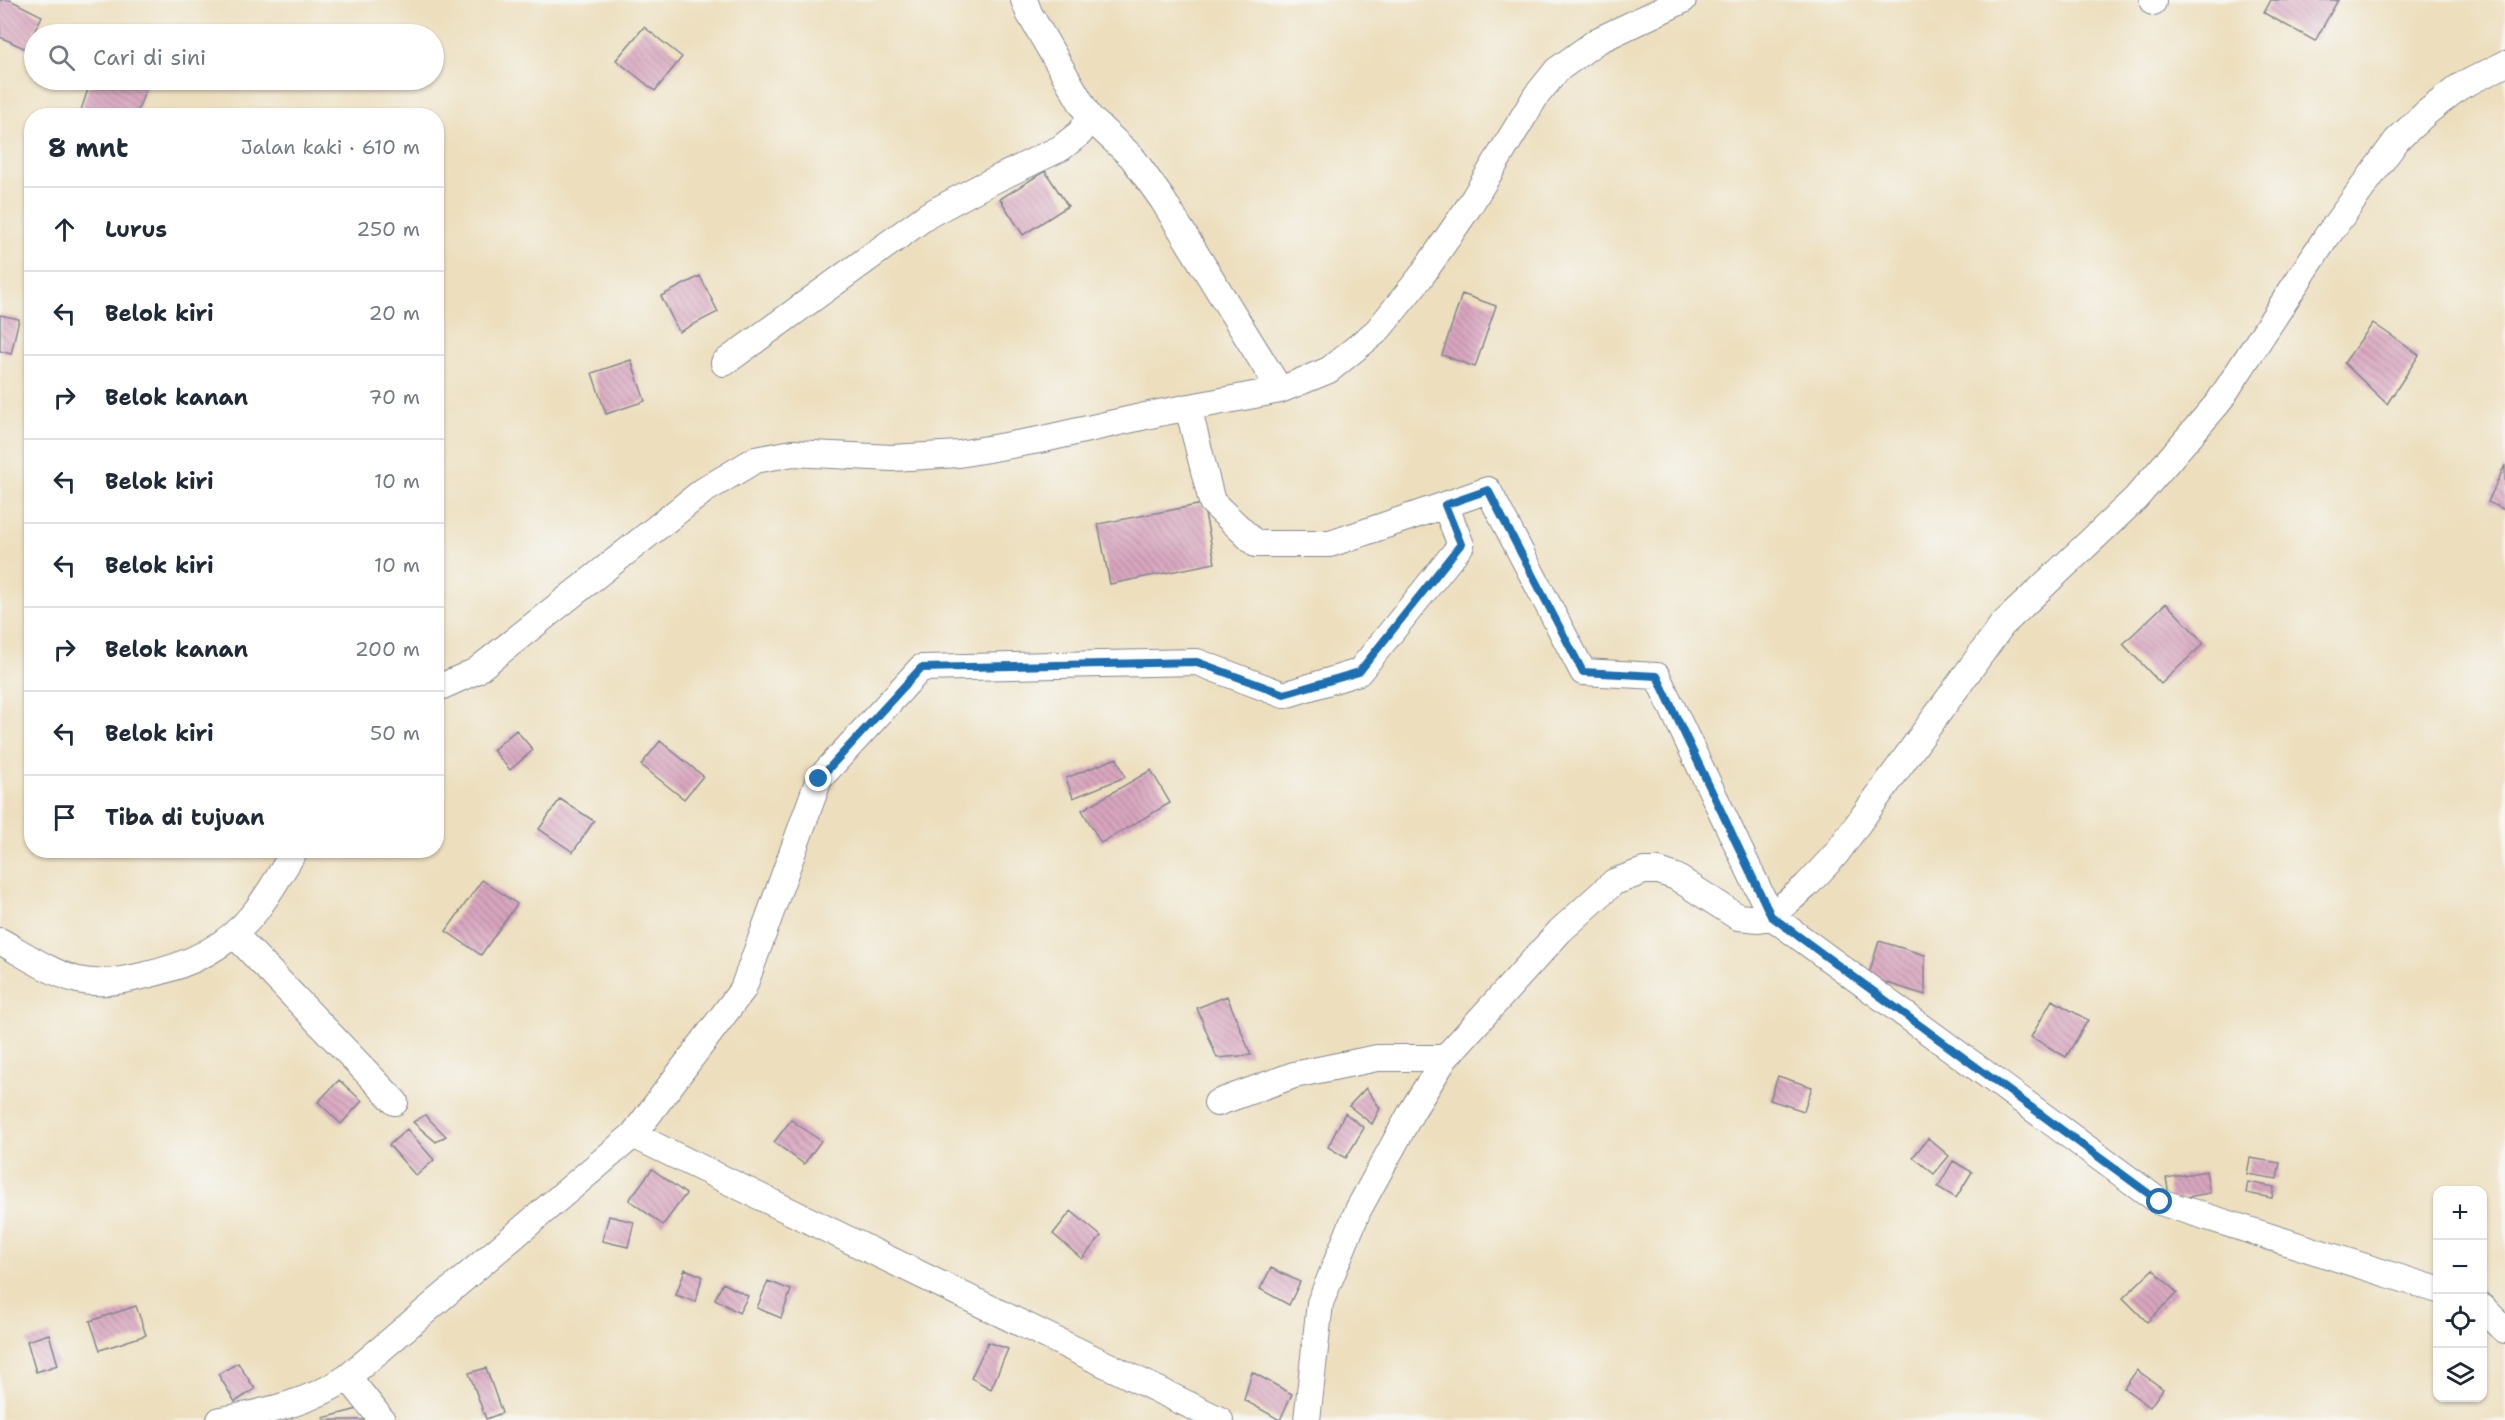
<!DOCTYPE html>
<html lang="id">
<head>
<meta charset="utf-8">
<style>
  body { margin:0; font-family:"Shantell Sans",sans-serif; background:#f2f2f3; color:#1f2937 }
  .controls { position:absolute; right:18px; bottom:18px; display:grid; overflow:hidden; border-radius:12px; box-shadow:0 2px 4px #0004 }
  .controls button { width:54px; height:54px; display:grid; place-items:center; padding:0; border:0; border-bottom:2px solid #e0e1e3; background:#fff; color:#1f2937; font:30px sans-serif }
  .stop { position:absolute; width:18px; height:18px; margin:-14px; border:4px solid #1f6fb2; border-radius:50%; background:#fff }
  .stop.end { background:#1f6fb2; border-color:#fff; box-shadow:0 2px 6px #0008 }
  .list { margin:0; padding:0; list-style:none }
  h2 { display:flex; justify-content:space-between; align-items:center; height:78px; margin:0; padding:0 24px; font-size:26px }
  h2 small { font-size:20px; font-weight:400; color:#747a83 }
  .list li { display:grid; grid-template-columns:39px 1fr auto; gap:18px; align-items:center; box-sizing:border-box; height:84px; padding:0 24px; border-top:2px solid #e0e1e3 }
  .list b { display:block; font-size:22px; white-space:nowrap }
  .list em { font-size:20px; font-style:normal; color:#747a83 }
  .icon { flex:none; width:33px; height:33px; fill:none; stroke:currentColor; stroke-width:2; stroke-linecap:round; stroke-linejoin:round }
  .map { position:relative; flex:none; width:2505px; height:1420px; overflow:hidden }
  .search { position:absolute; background:#fff; box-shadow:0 2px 4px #0004; left:24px; top:24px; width:420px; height:66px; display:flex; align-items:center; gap:15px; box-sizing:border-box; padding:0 21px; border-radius:33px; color:#747a83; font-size:22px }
  .panel { position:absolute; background:#fff; box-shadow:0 2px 4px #0004; left:24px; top:108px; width:420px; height:750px; border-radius:24px }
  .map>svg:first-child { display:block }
  .building { fill:url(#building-back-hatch) }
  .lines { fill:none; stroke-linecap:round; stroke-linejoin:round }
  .minor-casing { stroke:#84878e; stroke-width:28 }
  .minor { stroke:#fff; stroke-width:26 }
  .route { stroke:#1f6fb2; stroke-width:8 }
</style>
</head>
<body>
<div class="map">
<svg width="2505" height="1420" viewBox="0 0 2505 1420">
  <defs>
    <pattern id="building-back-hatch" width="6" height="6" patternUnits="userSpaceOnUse" patternTransform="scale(1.5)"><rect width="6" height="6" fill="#d9a6bf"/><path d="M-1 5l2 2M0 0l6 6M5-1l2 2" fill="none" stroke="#af889e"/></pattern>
  </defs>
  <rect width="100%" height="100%" fill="#f6f6f2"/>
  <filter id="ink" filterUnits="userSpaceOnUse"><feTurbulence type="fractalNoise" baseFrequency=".0167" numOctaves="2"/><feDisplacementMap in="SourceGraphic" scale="12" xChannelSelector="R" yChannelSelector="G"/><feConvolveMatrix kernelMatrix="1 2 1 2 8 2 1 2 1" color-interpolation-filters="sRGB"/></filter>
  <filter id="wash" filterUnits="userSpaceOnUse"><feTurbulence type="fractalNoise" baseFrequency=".008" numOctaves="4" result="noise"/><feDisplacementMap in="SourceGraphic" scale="24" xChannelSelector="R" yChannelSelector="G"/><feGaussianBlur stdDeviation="1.35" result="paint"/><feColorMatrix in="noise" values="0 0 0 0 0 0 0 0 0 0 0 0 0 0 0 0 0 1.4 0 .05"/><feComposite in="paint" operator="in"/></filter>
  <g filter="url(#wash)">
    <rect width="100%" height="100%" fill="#eddfbe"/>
    <g id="blocks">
      <!-- building -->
      <path class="building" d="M0 0H10L42 16 26 49 0 37Z
        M2271 0H2338L2315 41 2264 13Z
        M644 27 682 57 655 91 616 60Z
        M91 80H132L147 85 136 116H79Z
        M1045 171 1068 206 1023 235 1000 199Z
        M700 276 718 312 679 332 661 296Z
        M1462 294 1496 306 1475 367 1442 355Z
        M0 315 19 319 11 354 0 351Z
        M2373 323 2419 355 2387 404 2344 363Z
        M631 360 645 401 606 414 592 373Z
        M2505 465V510L2488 502Z
        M1203 504 1215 563 1110 584 1098 524Z
        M2166 603 2204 643 2161 684 2123 644Z
        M516 730 533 750 510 770 493 750Z
        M660 741 703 776 684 799 641 765Z
        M1117 758 1125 777 1073 798 1066 778Z
        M1151 770 1170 803 1101 843 1082 810Z
        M560 799 594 821 573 852 539 829Z
        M482 880 517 904 481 955 446 931Z
        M1879 941 1925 955V995L1868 977Z
        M1227 996 1251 1055 1217 1058 1197 1008Z
        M2052 1000 2088 1020 2066 1057 2031 1037Z
        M1778 1076 1812 1087 1804 1111 1770 1100Z
        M339 1080 362 1101 341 1124 318 1102Z
        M1366 1088 1380 1108 1372 1124 1349 1106Z
        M1345 1113 1364 1128 1346 1158 1328 1147Z
        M425 1115 446 1136 436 1142 413 1122Z
        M791 1120 821 1141 804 1164 774 1142Z
        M407 1129 434 1160 416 1176 389 1145Z
        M1928 1138 1949 1156 1934 1174 1913 1157Z
        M2250 1158 2280 1163 2277 1179 2247 1174Z
        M1953 1161 1972 1172 1956 1198 1938 1187Z
        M652 1169 686 1194 663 1225 629 1200Z
        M2206 1171 2210 1193 2170 1200 2166 1178Z
        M2248 1182 2274 1187 2272 1198 2246 1193Z
        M1071 1211 1101 1236 1082 1259 1053 1234Z
        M609 1216 634 1222 628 1247 602 1241Z
        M1271 1268 1300 1282 1289 1305 1260 1289Z
        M685 1269 702 1276 696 1302 676 1295Z
        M2153 1269 2177 1293 2147 1322 2123 1298Z
        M768 1281 791 1290 781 1318 757 1308Z
        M723 1283 748 1296 739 1313 715 1299Z
        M136 1306 146 1335 100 1350 90 1321Z
        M49 1334 58 1365 36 1372 27 1341Z
        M988 1342 1008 1349 991 1389 971 1378Z
        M238 1363 255 1389 235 1402 218 1374Z
        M486 1368 502 1413 486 1419 469 1373Z
        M2137 1370 2163 1389 2150 1407 2124 1388Z
        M1252 1372 1292 1394 1280 1420 1244 1400Z
        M362 1408 366 1420H324L323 1418Z"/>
    </g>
  </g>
  <g filter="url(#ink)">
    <use href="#blocks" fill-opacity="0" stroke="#84878e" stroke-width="1.5"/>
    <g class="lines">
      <defs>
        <path id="minor" d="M2153 2V0
          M1090 118 1132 157 1162 199 1280 390
          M724 363 928 215 982 186 1061 148 1080 133 1090 118 1029 13 1024 0
          M1445 505 1488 490 1583 672 1657 676 1771 916 2160 1202 2438 1290
          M436 689 476 671 703 491 755 460 793 453 892 458 959 454 1039 440 1159 413 1280 390 1329 370 1377 331 1420 278 1468 208 1536 96 1557 70 1597 41 1683 0
          M234 934 395 1102
          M0 941C25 955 51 973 78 980 100 985 120 981 142 976 184 967 227 948 255 912 270 893 282 871 295 850
          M1217 1103 1294 1075 1377 1058H1445
          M633 1135 1220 1420
          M2482 1307 2505 1330
          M348 1377 382 1420
          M220 1420C263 1413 312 1402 348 1377L633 1135 743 989 819 779 921 668 1197 662 1284 695 1359 672 1461 545 1445 505 1330 544H1256L1212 502 1188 407
          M1307 1420 1320 1303 1358 1210 1412 1111 1445 1058 1560 931 1614 882 1644 871H1659L1676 877 1738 917 1759 919 1771 916 1806 886 1836 854 2002 625 2135 499 2218 403 2325 239 2397 140 2426 113 2459 87 2505 64"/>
      </defs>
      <!-- minor casing -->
      <use href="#minor" class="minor-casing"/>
      <!-- minor -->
      <use href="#minor" class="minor"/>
    </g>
  </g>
  <g class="lines" filter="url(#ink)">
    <!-- route -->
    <path class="route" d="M819 779 921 668 1197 662 1284 694 1359 672 1461 544 1445 505 1488 490 1583 672 1657 676 1771 916 2160 1202"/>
  </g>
</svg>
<div class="controls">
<button>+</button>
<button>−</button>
<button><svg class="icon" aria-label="locate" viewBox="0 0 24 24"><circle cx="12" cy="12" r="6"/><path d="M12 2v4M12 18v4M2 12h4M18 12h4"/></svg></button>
<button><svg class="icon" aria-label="layers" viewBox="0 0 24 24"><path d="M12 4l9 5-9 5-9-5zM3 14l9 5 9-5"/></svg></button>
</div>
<div class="stop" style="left:2160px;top:1202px"></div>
<div class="stop end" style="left:819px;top:779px"></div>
<div class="search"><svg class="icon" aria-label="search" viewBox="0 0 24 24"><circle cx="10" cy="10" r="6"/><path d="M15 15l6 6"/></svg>Cari di sini</div>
<section class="panel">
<h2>8 mnt<small>Jalan kaki · 610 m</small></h2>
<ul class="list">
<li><svg class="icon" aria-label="ahead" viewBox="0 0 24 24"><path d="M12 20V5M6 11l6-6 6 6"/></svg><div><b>Lurus</b></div><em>250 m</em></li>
<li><svg class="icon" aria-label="left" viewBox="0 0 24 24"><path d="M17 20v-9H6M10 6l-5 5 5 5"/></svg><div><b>Belok kiri</b></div><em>20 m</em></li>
<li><svg class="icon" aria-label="right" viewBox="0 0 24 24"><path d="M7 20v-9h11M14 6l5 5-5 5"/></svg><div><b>Belok kanan</b></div><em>70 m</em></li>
<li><svg class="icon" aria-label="left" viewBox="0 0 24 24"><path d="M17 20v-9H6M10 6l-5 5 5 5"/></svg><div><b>Belok kiri</b></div><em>10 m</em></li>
<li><svg class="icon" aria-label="left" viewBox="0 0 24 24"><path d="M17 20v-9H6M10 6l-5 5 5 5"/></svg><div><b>Belok kiri</b></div><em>10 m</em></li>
<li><svg class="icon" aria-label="right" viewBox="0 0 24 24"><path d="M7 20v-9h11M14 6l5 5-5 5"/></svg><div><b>Belok kanan</b></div><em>200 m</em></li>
<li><svg class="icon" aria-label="left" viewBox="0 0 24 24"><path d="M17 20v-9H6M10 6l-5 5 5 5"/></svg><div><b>Belok kiri</b></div><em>50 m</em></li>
<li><svg class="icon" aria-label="arrive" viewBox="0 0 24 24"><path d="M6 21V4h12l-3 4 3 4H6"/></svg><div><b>Tiba di tujuan</b></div></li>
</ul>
</section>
</div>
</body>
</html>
